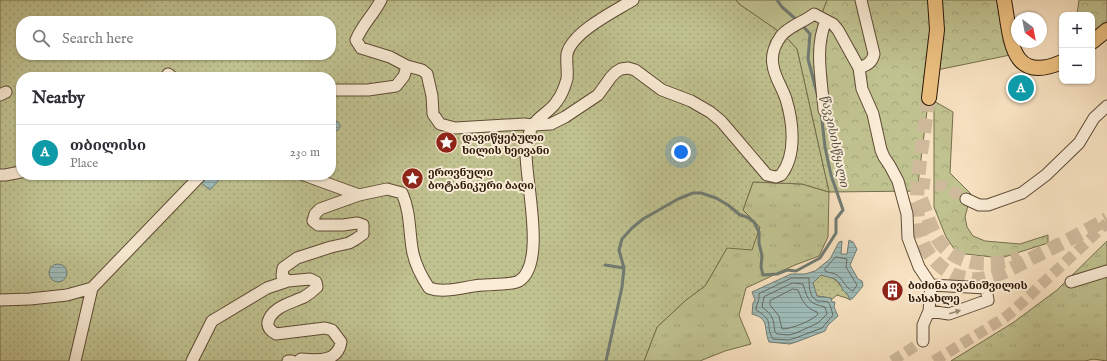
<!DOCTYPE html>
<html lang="en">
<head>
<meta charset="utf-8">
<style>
  body { margin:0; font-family:"IM FELL English","Noto Serif Georgian",serif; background:#f7f7f7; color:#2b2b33 }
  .controls { position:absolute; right:12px; top:12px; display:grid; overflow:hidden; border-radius:8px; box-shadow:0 1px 3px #0004 }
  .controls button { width:36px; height:36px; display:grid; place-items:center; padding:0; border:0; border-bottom:1px solid #e1e1e2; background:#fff; color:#2b2b33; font:20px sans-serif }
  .compass { position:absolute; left:1011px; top:12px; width:36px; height:36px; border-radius:50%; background:#fff; box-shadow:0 1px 3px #0004; rotate:148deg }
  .you { position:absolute; left:681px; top:152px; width:14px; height:14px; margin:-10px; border:3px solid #fff; border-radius:50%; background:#1a73e8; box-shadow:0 0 0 6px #1a73e833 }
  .badge { display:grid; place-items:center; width:26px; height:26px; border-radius:50%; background:#8f2418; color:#fff; font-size:13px; font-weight:700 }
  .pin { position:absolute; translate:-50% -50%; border:2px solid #fff; box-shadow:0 1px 4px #0006 }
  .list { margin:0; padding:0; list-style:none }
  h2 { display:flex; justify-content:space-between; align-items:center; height:52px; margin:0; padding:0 16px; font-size:17px }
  h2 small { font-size:13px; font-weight:400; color:#7c7c81 }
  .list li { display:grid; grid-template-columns:26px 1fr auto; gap:12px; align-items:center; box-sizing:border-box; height:56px; padding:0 16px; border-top:1px solid #e1e1e2 }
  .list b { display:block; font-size:15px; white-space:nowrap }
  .list p { margin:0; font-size:13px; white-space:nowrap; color:#7c7c81 }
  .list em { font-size:13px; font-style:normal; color:#7c7c81 }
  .icon { flex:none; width:22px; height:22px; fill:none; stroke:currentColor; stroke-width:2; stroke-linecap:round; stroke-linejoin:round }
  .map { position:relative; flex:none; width:1107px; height:361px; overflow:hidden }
  .search { position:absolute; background:#fff; box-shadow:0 1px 3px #0004; left:16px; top:16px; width:320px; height:44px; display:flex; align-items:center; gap:10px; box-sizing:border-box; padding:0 14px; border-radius:16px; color:#7c7c81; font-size:15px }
  .panel { position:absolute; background:#fff; box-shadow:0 1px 3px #0004; left:16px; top:72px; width:320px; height:108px; border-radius:16px }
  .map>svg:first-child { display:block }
  .grass { fill:url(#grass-tufts); stroke:#766e4c }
  .forest { fill:url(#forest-crowns); stroke:#766e4c }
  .park { fill:#c0c290; stroke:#766e4c }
  .garden { fill:url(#garden-dots); stroke:#766e4c; fill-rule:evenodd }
  .water { fill:url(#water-rules); stroke:#717b72 }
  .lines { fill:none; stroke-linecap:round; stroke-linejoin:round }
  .shore { stroke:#666a60; stroke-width:1 }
  .stream { stroke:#717b72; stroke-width:3 }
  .minor-tunnel { stroke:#ceb99b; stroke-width:11; stroke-dasharray:11 5.5; stroke-linecap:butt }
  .major-tunnel { stroke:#ceb99b; stroke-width:14; stroke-dasharray:14 7; stroke-linecap:butt }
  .minor-casing { stroke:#5f4b35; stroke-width:13 }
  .major-casing { stroke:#2c1907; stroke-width:16 }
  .minor { stroke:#faecd6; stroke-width:11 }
  .major { stroke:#ecc080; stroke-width:14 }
  .oneway { fill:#9d8d79 }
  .labels { text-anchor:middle; stroke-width:4; stroke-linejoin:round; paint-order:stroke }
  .poi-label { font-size:11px; font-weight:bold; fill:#2c1907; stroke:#faecd6; text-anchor:start }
  .water-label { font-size:12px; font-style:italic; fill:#545245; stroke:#faecd6 }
</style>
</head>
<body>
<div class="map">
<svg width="1107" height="361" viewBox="0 0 1107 361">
  <defs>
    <pattern id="grass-tufts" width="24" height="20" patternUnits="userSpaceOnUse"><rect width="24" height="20" fill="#c0c290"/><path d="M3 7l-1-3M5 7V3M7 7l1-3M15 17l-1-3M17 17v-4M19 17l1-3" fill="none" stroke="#a5a67b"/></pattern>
    <pattern id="forest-crowns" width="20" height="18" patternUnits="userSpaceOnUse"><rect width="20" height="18" fill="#c0c290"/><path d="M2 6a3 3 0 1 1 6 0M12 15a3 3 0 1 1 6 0" fill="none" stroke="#a5a67b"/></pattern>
    <pattern id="garden-dots" width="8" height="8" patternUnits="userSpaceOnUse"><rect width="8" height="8" fill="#c0c290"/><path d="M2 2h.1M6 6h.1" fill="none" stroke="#a5a67b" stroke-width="1.8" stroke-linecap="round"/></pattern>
    <pattern id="water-rules" width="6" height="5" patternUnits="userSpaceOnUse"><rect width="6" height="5" fill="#9fbcb9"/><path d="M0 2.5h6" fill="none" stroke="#89a19e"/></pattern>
  </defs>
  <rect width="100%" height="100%" fill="#f7e1c0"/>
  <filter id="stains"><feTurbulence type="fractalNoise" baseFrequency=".005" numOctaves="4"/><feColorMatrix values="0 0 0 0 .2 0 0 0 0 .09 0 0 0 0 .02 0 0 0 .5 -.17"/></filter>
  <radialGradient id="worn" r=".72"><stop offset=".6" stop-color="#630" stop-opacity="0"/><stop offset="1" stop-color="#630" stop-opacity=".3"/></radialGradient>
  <!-- grass -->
  <path class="grass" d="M753 182 802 184 829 192 828 237 819 256 795 265 746 288 739 315 751 344 725 351 700 361H644L657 327 686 300 705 286 727 248 760 227 743 210Z
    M1107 241V361L1093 359 1085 361H951L1014 322 1057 290Z"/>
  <!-- forest -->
  <path class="forest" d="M827 0H1004L1015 54 932 71 919 175 918 191 829 192 797 49 784 35 789 31 820 18Z
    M1079 0H1107V30L1092 42V15H1077Z
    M934 101 953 112 950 173 971 194 965 217 967 227 973 236 985 241 1020 244 1048 235V243L1001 258 957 253 946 237 934 207Z"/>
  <!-- park -->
  <path class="park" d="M736 0H827L820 18 789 31 784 35 739 4Z"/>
  <!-- garden -->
  <path class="garden" d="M0 0H736L739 4 784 35 797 49 829 192 802 184 753 182 743 210 760 227 752 250 727 248 705 286 686 300 657 327 644 361H0ZM21 21H331V55H21ZM21 77H331V175H21Z
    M821 275C835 277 835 279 843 289 846 294 849 294 850 300 846 297 842 297 837 295L831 300V298L817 296 812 284 817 277Z"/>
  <!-- water -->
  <path class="water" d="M330 126a5 5 0 1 1 10 0a5 5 0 1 1-10 0Z
    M207 175H217L221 178 210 190 201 183Z
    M849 240 853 242 857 249 850 265 858 279 862 281 863 286 853 298 850 300 848 295 843 290 840 284 835 279 821 275 813 283 817 296 831 298 832 302H835L834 307 838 316 828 325 825 331 799 341 790 344 769 342C763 327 770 319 752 314L753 303 755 300 752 292 791 274H805L815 271 830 259 839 242 842 241 841 254H847Z
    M49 273a9 9 0 1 1 18 0a9 9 0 1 1-18 0Z"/>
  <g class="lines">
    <!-- shore -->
    <path class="shore" d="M836 257 847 259 846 267 857 285 853 291C845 288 844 280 837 275 834 273 829 273 825 271V269Z
      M792 278H809C809 285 809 298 818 301 821 301 825 301 828 302L830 305 833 315 822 328 798 337 789 340 773 339C764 324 776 322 756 310 756 304 760 301 759 294Z
      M793 283 803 284C808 300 808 303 825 307L827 314 818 323 796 333 789 335 777 334 775 332C773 319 774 316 762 307L764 297Z
      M793 289 798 290C802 300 805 308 817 312L818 314C812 321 791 329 782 329L779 316 770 305V301Z"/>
    <!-- stream -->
    <path class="stream" d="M777 0 782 7 798 21
      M802 25 810 34 808 59 818 97
      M605 265 624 268
      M606 361 622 287 624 268 619 250 622 239 632 228 643 219 678 199 693 193H701L716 198 728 205 740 215 747 217 754 222 759 232V243L762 256 761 267 763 275 777 274 787 270 796 271 820 258 836 233V219L843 210 831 175 825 147 821 112"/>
    <!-- minor-tunnel -->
    <path class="minor-tunnel" d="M919 183 944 186 966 199
      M892 361 923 341
      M934 361 1004 318 1013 311 1107 223"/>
    <!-- major-tunnel -->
    <path class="major-tunnel" d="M929 98C924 137 909 207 923 243 929 257 941 269 954 275 966 279 978 281 990 277 1005 273 1018 265 1032 258 1057 246 1082 233 1107 219
      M921 199C927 213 931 232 941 244 961 268 992 266 1020 258"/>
    <defs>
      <path id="minor" d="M381 0C374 14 362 25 356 40L361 48 390 57 407 66
        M859 68C867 65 872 63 874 54L861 0
        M168 74 172 77
        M331 90H368L396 86 404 76 407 66 422 70 427 74 432 96 433 114 440 124 455 128 524 124 533 125C540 115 551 111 557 101 561 96 565 86 567 79 568 71 566 62 567 54 572 32 615 11 633 0
        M0 95 6 92
        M824 110C822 82 814 47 826 21
        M0 175H5L21 172
        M304 175 359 195 387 189 402 193C410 211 409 228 412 248 414 262 421 276 429 288 446 294 465 286 483 285 492 284 512 285 519 281 547 264 525 180 526 151 526 142 529 133 533 125L551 124 565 117 598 95 611 77 616 72 621 69 628 68 635 70 662 90 691 101 710 112 721 121 767 175 776 177 781 175C797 155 793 122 786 99 782 87 774 76 773 65 771 55 775 44 781 36 789 26 804 22 814 14L833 24 838 30 859 68 862 89 873 114 881 150 884 157 890 166 898 181 907 214 908 238 919 267 931 285 929 311 949 314 988 300 986 288 931 285
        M966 199 979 205H988L1022 193 1046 175 1079 143 1094 118 1107 106
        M1071 282 1107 271
        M0 300 30 299 67 295 92 288
        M923 341V325L929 311
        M75 361 92 288 201 175
        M192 361 212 321 267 288 288 281
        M288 361H292
        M299 361 301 359C320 361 338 361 341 342L332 330 325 328 276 334C271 331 267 328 268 322 272 307 291 303 304 297 309 294 313 291 317 287L316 282 310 279 288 281 282 276 283 268 297 258 331 247 349 243 356 239 363 234V225L357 223 343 225H318L313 221 315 214 320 209 359 195"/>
      <path id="major" d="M1004 0C1011 37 1009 85 1062 62
        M1092 42 1107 30
        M929 98 937 30 935 0"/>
    </defs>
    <!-- minor casing -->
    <use href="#minor" class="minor-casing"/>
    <!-- major casing -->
    <use href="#major" class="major-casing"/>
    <!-- minor -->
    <use href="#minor" class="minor"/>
    <!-- major -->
    <use href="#major" class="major"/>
  </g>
  <!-- one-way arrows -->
  <defs><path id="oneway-solid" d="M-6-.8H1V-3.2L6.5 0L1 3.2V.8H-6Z"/></defs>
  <use class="oneway" href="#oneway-solid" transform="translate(955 312) rotate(-17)"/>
  <!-- icons -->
  <defs>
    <symbol id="sight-disc" viewBox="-11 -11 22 22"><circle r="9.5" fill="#8f2418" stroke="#faecd6"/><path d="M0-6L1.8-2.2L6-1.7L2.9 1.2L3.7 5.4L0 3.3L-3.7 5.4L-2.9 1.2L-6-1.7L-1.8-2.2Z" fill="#fff"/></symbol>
    <symbol id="building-disc" viewBox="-11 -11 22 22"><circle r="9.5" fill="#8f2418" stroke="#faecd6"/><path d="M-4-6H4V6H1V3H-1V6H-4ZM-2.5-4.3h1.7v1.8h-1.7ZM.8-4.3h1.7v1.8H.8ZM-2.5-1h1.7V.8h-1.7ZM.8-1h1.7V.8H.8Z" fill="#fff"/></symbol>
  </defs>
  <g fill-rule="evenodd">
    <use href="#sight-disc" x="434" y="130" width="25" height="25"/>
    <use href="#sight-disc" x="400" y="166" width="25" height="25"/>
    <use href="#building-disc" x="880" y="278" width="25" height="25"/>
  </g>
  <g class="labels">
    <!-- poi labels -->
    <g class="poi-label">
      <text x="462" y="141">დავიწყებული<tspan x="462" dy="13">ხილის ხეივანი</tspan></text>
      <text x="428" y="176">ეროვნული<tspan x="428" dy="13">ბოტანიკური ბაღი</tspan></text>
      <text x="908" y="289">ბიძინა ივანიშვილის<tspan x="908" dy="13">სასახლე</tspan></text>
    </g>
    <!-- water labels -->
    <g class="water-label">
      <text transform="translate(835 141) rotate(78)" y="4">წავკისისწყალი</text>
    </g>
  </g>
  <rect width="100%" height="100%" filter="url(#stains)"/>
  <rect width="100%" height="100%" fill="url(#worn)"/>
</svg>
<div class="controls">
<button>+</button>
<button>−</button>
</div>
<svg class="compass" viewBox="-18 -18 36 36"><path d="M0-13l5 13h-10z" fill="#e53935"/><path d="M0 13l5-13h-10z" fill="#7c7c81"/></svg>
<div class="you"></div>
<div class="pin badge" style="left:1021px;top:88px;background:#0f9aa8">A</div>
<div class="search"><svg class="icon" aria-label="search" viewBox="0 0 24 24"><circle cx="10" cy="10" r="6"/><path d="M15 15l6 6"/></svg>Search here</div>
<section class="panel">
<h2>Nearby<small></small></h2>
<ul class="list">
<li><span class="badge" style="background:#0f9aa8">A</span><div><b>თბილისი</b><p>Place</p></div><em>230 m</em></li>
</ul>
</section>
</div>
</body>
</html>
